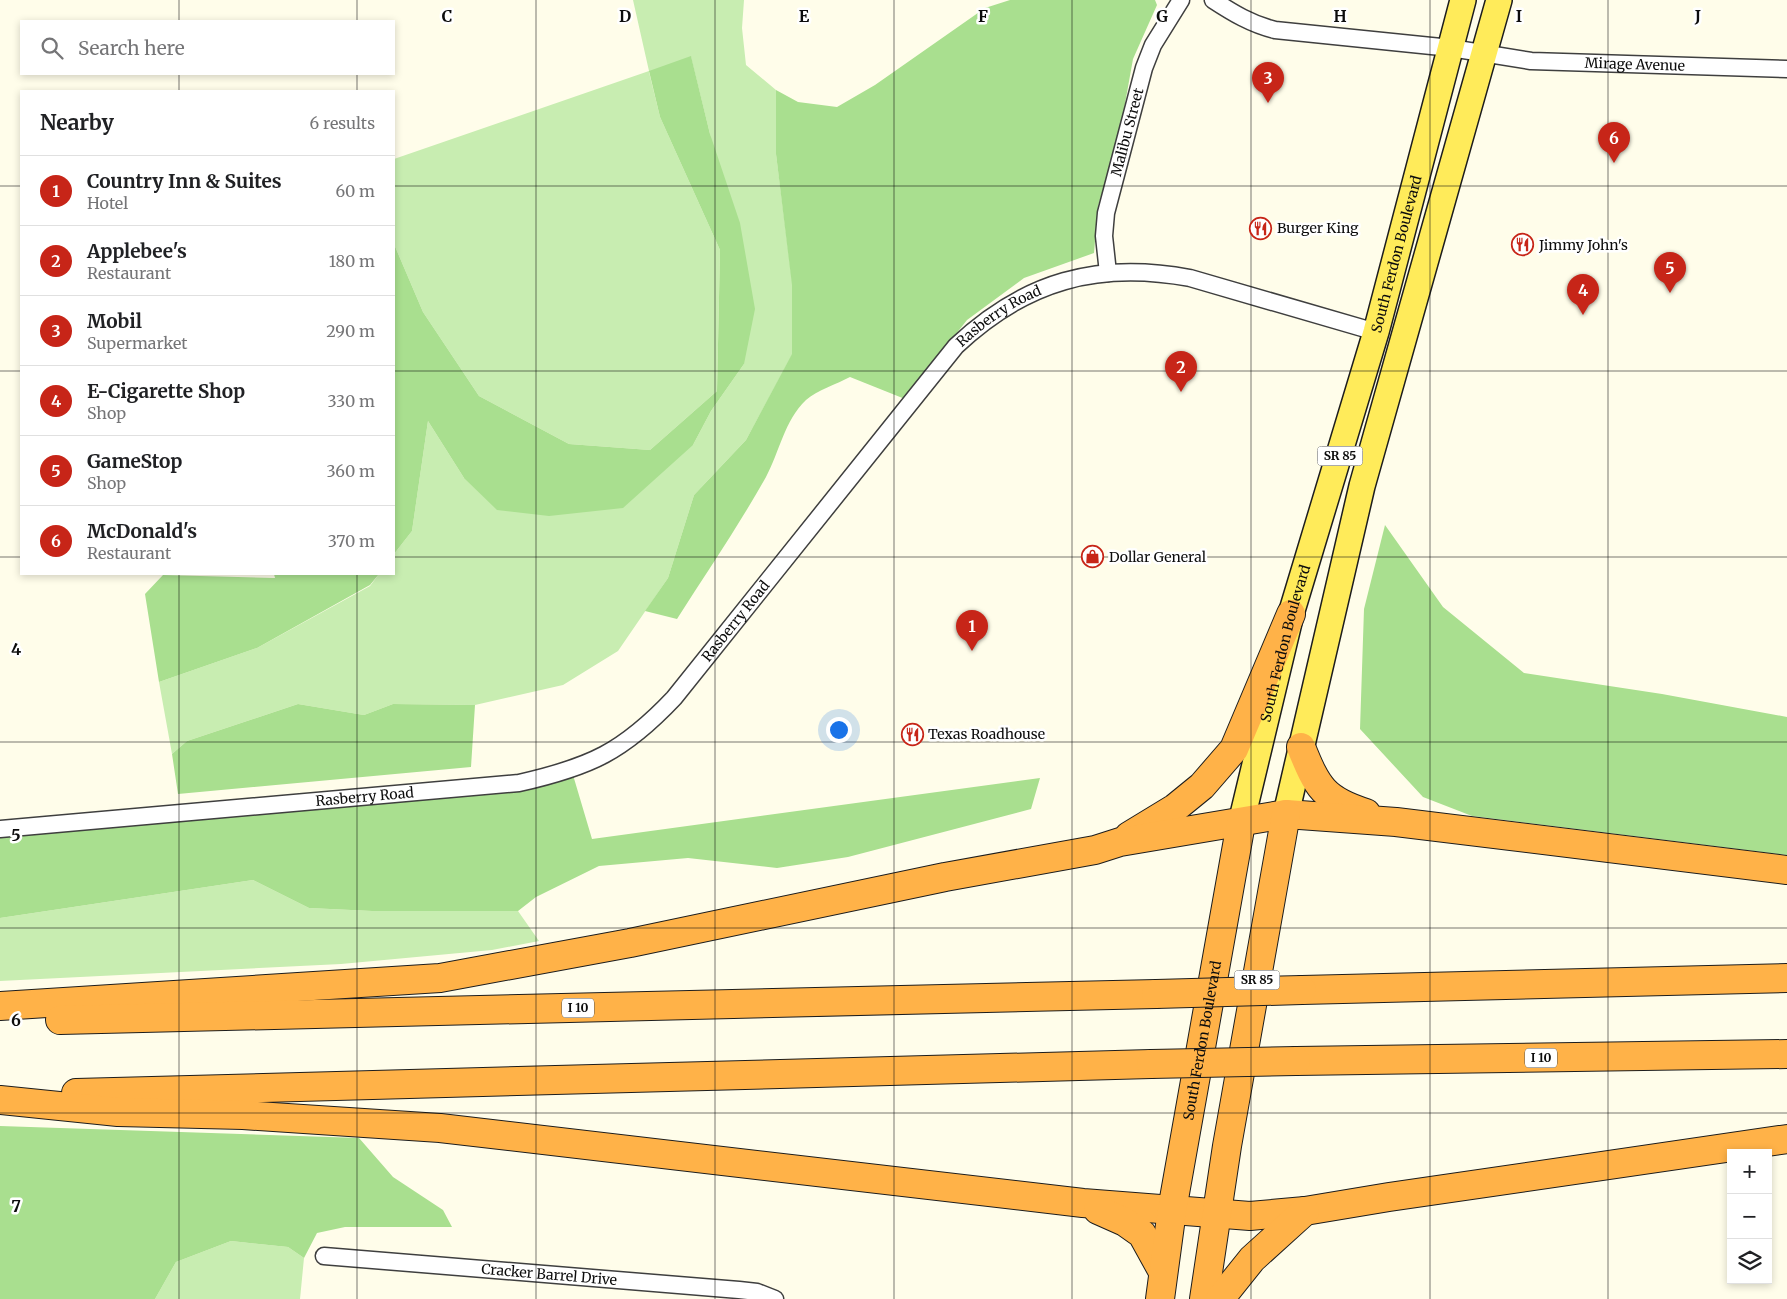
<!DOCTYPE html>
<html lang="en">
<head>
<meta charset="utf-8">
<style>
  body { margin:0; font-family:Merriweather,serif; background:#f6f6f6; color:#202124 }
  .controls { position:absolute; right:15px; bottom:15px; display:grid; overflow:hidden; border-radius:0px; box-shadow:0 2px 8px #0003 }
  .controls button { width:45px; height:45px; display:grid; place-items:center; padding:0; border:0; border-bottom:1px solid #e0e0e0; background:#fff; color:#202124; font:25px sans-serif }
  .you { position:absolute; left:838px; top:729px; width:18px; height:18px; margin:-12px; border:4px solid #fff; border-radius:50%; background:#1a73e8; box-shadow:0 0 0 8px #1a73e833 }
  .badge { display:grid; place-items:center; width:32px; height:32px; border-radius:50%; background:#c72518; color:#fff; font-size:16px; font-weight:700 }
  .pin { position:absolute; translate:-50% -41px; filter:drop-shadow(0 1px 2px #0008) }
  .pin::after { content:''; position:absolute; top:26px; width:18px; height:15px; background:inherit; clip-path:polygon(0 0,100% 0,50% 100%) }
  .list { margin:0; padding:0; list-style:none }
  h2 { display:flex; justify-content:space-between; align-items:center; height:65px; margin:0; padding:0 20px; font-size:21px }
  h2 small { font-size:16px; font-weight:400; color:#757577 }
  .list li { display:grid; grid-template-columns:32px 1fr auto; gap:15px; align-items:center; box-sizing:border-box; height:70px; padding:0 20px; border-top:1px solid #e0e0e0 }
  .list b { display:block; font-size:19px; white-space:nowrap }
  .list p { margin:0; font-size:16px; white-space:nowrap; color:#757577 }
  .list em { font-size:16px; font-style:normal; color:#757577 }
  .icon { flex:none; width:28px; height:28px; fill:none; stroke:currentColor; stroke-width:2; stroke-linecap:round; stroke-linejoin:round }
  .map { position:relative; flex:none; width:1787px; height:1299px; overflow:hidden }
  .search { position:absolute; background:#fff; box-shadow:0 2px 8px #0003; left:20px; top:20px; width:375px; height:55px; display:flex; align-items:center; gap:12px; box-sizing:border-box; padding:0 18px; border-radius:0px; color:#757577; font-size:19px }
  .panel { position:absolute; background:#fff; box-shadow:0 2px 8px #0003; left:20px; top:90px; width:375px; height:485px; border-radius:0px }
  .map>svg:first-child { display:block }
  .green { fill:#c8edb1 }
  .forest { fill:#a9df8f }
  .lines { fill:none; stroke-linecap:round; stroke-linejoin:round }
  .street-casing { stroke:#3f3f3f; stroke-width:19 }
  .primary-casing { stroke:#1d1d1d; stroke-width:28 }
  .highway-casing { stroke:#1d1d1d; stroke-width:30 }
  .street { stroke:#fff; stroke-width:16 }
  .primary { stroke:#ffeb5a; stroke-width:25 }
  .highway { stroke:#ffb248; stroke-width:28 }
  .highway-bridge-casing { stroke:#1d1d1d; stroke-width:30; stroke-linecap:butt }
  .highway-bridge { stroke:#ffb248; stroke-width:28 }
  .grid { fill:none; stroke:#0c0c0c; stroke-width:1; stroke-opacity:0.55 }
  .labels { text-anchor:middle; stroke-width:5; stroke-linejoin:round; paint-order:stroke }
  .shield { fill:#fff; stroke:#555; stroke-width:1 }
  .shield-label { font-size:12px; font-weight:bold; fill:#0c0c0c }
  .street-label { font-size:14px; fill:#0c0c0c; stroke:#fff }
  .poi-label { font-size:14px; fill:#0c0c0c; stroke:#fff; text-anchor:start }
  .grid-label { font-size:16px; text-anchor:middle; font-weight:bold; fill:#0c0c0c; stroke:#fff; stroke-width:5; stroke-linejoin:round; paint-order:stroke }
</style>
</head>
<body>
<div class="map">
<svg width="1787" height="1299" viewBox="0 0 1787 1299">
  <rect width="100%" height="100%" fill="#fffdea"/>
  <!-- green -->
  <path class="green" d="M633 0H744L742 28 746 65 776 90V154L793 288 792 355 746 440 694 495 668 578 618 651 563 685 475 705 393 704 364 715 298 704 187 741 172 754 159 682 257 648 370 586 379 574H394V554L412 531 428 421 464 478 693 445 711 411 744 364 710 134 691 57 649 72 660 117 720 250 717 391 650 450 569 444 479 396 423 312 394 244V159L649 71Z
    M253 880 309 908 372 911H518L539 941 492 950 341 964 0 981V918Z
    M231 1241 288 1247 304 1258 300 1299H155L176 1262Z"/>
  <!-- forest -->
  <path class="forest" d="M1010 0H1155L1157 5 1133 59 1119 137 1098 206 1094 253 1024 278 967 320 905 399 850 377C837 384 817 390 806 400 784 421 780 451 766 477 739 525 707 572 677 619L645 611 668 578 694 495 746 440 792 354V285L776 154V90L798 102 837 107 875 85 985 8Z
    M691 56 710 134 740 223 755 309 744 364 711 411 693 445 623 508 549 516 497 510 464 478 428 421 412 531 394 554V244L423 312 479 396 569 444 650 450 717 391 720 250 660 117 649 71Z
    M1385 525 1443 607 1524 673 1662 694 1787 717V855L1472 816 1423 797 1360 729 1364 609Z
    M274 574H379L370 585 257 648 159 682 145 594 163 575 275 578Z
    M298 704 364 715 393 704 475 705 471 767 178 794 172 754 187 741Z
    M573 775 592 839 1040 778 1031 809 848 857 777 868 688 858 599 866 536 897 518 911H372L309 908 253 880 0 918V836Z
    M0 1126 359 1138 393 1177 443 1210 452 1227H345L317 1233 304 1258 288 1247 231 1241 176 1262 155 1299H0Z"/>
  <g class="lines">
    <defs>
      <g id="street">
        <path id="s1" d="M1213 0C1233 13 1251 24 1275 30L1451 48 1531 61 1787 69"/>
        <path id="s2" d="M1108 273 1104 236 1106 213 1144 68 1153 45 1181 0"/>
        <path id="s3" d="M0 829 519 783C590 767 623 752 674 698L956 346C1025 281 1097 261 1190 278L1376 332"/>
        <path id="s4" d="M324 1256 739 1290 757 1292 775 1299"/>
      </g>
      <g id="primary">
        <path d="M1286 814 1362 486 1499 0"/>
        <path id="s5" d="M1241 823 1291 614 1376 332 1463 0"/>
      </g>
      <g id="highway">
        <path d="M1301 747C1317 787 1324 800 1366 813"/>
        <path d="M1129 836 1175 808 1202 786 1234 749 1291 614"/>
        <path d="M1302 990 1787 978"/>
        <path d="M0 1006 440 978 630 943 945 877 1095 850 1120 842 1286 814 1396 822 1787 870"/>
        <path d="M60 1020 1156 994"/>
        <path d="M1296 1061 1787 1054"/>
        <path d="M76 1093 1151 1064"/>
        <path d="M0 1100 118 1112 243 1115 440 1128 1083 1203 1250 1216 1305 1211 1389 1197 1787 1139"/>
        <path d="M1098 1210 1125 1222 1142 1234 1163 1272"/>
        <path id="s6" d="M1160 1299 1172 1210 1241 823"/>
        <path d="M1204 1299 1227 1146 1286 814"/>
        <path d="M1220 1299 1252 1259 1305 1211"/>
      </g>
    </defs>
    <!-- street casing -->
    <use href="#street" class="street-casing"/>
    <!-- primary casing -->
    <use href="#primary" class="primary-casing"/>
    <!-- highway casing -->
    <use href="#highway" class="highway-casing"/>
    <!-- street -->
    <use href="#street" class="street"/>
    <!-- primary -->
    <use href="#primary" class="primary"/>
    <!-- highway -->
    <use href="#highway" class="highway"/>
    <defs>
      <path id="highway-bridge" d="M1156 994 1302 990
        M1151 1064 1296 1061"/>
    </defs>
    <!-- highway-bridge casing -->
    <use href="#highway-bridge" class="highway-bridge-casing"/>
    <!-- highway-bridge -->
    <use href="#highway-bridge" class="highway-bridge"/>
  </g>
  <!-- grid -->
  <path class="grid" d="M179 0V21M357 0V21M536 0V1299M715 0V1299M894 0V1299M1072 0V1299M1251 0V1299M1430 0V1299M1608 0V1299M179 74V91M357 74V91M0 186H21M394 186H1787M0 371H21M394 371H1787M0 557H21M394 557H1787M179 574V1299M357 574V1299M0 742H1787M0 928H1787M0 1113H1787"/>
  <!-- icons -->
  <defs>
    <symbol id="restaurant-ring" viewBox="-11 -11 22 22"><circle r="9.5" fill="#fff" stroke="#c72518" stroke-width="1.5"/><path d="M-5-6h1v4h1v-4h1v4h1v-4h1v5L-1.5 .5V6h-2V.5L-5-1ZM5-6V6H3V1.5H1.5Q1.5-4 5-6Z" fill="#c72518"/></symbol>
    <symbol id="shop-ring" viewBox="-11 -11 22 22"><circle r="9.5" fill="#fff" stroke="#c72518" stroke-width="1.5"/><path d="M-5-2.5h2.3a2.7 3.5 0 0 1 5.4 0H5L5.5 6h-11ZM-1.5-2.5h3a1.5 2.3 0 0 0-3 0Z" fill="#c72518"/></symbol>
  </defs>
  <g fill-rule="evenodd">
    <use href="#restaurant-ring" x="1248" y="216" width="25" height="25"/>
    <use href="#restaurant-ring" x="1510" y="232" width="25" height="25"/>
    <use href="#shop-ring" x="1080" y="544" width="25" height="25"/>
    <use href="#restaurant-ring" x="900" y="722" width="25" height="25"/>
  </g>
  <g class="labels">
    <!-- shield labels -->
    <g class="shield">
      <rect x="1317.5" y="446.5" width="45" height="19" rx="4"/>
      <rect x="1234.5" y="970.5" width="45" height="19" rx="4"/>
      <rect x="562" y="998.5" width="32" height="19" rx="4"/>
      <rect x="1525" y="1048.5" width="32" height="19" rx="4"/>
    </g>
    <g class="shield-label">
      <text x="1340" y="460">SR 85</text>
      <text x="1257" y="984">SR 85</text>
      <text x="578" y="1012">I 10</text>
      <text x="1541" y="1062">I 10</text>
    </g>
    <!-- street labels -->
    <g class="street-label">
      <text dy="5" stroke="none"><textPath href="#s1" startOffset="431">Mirage Avenue</textPath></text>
      <text dy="5" stroke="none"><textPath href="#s2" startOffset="144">Malibu Street</textPath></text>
      <text dy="5" stroke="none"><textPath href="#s5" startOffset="590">South Ferdon Boulevard</textPath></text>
      <text dy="5" stroke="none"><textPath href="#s3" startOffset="1205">Rasberry Road</textPath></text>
      <text dy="5" stroke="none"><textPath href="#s3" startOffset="800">Rasberry Road</textPath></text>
      <text dy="5" stroke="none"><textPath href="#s5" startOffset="185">South Ferdon Boulevard</textPath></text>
      <text dy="5" stroke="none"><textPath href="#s3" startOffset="366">Rasberry Road</textPath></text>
      <text dy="5" stroke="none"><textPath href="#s6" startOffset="262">South Ferdon Boulevard</textPath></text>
      <text dy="5" stroke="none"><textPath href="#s4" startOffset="226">Cracker Barrel Drive</textPath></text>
    </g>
    <!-- poi labels -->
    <g class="poi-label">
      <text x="1277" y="233">Burger King</text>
      <text x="1539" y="250">Jimmy John's</text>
      <text x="1109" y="562">Dollar General</text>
      <text x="928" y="739">Texas Roadhouse</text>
    </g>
  </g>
  <g class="grid-label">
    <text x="447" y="22">C</text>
    <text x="625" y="22">D</text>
    <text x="804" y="22">E</text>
    <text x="983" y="22">F</text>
    <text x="1162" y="22">G</text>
    <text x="1340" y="22">H</text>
    <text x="1519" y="22">I</text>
    <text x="1698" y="22">J</text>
    <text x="16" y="655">4</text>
    <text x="16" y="841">5</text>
    <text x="16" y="1026">6</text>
    <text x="16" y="1212">7</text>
  </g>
</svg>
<div class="controls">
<button>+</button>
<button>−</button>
<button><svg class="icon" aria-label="layers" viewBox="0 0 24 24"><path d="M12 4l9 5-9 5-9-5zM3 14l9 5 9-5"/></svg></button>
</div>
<div class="you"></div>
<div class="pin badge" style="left:972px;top:651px">1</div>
<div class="pin badge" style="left:1181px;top:392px">2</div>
<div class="pin badge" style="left:1268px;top:103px">3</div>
<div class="pin badge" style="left:1583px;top:315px">4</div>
<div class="pin badge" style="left:1670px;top:293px">5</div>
<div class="pin badge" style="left:1614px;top:163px">6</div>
<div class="search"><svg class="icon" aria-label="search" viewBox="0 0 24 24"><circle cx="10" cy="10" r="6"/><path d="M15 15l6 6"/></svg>Search here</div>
<section class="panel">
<h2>Nearby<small>6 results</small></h2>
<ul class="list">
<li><span class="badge">1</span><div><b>Country Inn &amp; Suites</b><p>Hotel</p></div><em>60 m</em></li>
<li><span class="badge">2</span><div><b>Applebee's</b><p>Restaurant</p></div><em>180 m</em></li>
<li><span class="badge">3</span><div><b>Mobil</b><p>Supermarket</p></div><em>290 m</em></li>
<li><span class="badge">4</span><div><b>E-Cigarette Shop</b><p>Shop</p></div><em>330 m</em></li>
<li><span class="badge">5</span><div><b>GameStop</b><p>Shop</p></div><em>360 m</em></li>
<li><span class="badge">6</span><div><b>McDonald's</b><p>Restaurant</p></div><em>370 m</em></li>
</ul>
</section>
</div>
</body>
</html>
